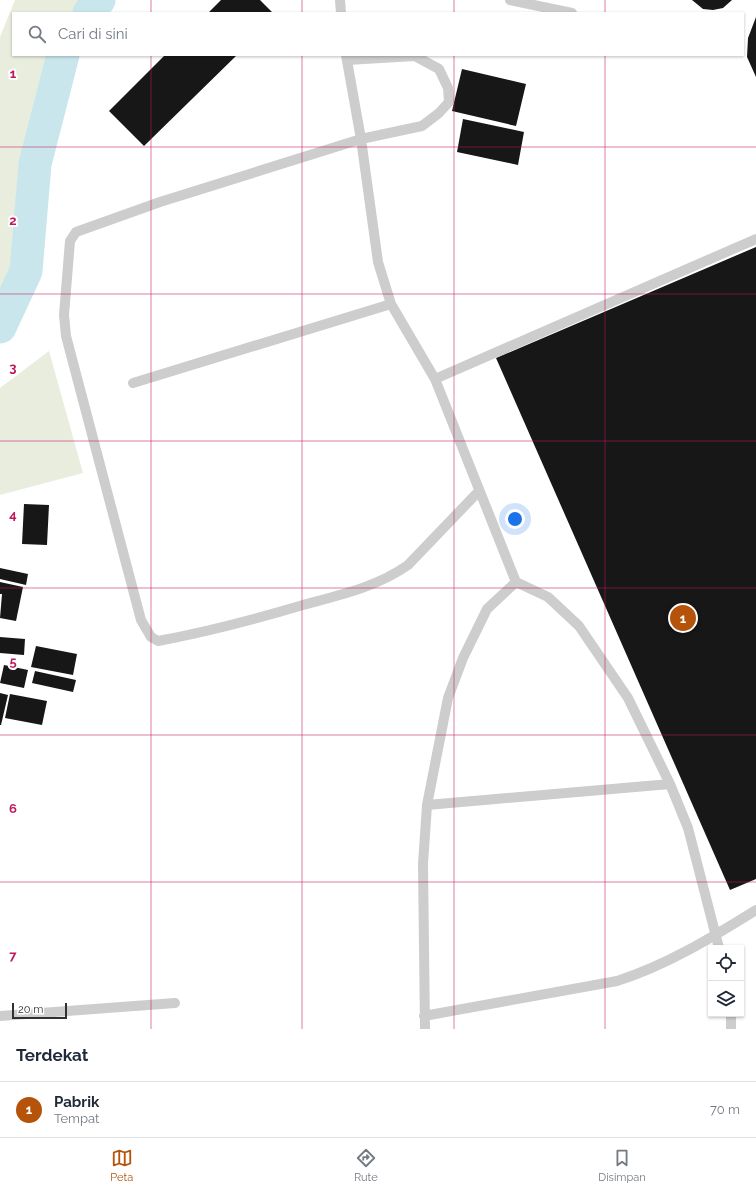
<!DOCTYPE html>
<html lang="id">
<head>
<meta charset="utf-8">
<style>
  body { margin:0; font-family:Raleway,sans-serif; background:#f2f2f3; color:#1f2937 }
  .controls { position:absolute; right:12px; bottom:12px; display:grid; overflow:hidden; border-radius:0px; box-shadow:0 1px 3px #0004 }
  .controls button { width:36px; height:36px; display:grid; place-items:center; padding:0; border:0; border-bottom:1px solid #e0e1e3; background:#fff; color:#1f2937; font:20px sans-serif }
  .scale { position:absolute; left:12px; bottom:10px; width:55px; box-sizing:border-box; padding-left:4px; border:2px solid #303030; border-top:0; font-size:11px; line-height:14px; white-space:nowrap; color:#303030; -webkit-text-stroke:3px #fff; paint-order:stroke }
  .you { position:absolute; left:515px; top:519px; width:14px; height:14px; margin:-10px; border:3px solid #fff; border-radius:50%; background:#1a73e8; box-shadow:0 0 0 6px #1a73e833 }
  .badge { display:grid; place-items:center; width:26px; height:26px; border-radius:50%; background:#b45309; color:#fff; font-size:13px; font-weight:700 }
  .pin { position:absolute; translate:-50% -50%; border:2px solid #fff; box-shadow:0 1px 4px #0006 }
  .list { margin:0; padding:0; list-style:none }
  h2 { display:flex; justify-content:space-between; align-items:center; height:52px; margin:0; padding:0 16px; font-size:17px }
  h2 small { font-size:13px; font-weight:400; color:#747a83 }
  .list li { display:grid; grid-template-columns:26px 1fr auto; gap:12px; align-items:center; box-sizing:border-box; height:56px; padding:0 16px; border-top:1px solid #e0e1e3 }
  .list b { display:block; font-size:15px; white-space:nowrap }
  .list p { margin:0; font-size:13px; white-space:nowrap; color:#747a83 }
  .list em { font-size:13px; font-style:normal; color:#747a83 }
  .icon { flex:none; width:22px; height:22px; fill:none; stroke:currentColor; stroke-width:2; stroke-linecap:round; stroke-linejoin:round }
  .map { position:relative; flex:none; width:756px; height:1029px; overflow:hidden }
  .search { position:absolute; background:#fff; box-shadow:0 1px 3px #0004; left:12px; right:12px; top:12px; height:44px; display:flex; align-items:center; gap:10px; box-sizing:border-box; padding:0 14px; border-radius:0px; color:#747a83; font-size:15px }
  .sheet { height:108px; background:#fff }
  nav { display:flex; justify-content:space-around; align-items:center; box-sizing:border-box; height:56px; border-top:1px solid #e0e1e3; background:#fff; font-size:11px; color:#747a83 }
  nav a { display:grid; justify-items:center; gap:2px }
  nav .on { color:#b45309 }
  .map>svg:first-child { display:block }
  .green { fill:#e9edde }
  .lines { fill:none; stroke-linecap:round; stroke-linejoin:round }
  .river { stroke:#cae6ed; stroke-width:33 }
  .building { fill:#171717 }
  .service { stroke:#cdcdcd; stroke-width:10 }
  .grid { fill:none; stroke:#c2185b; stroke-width:1; stroke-opacity:0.55 }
  .grid-label { font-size:13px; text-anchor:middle; font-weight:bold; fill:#c2185b; stroke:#fff; stroke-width:4; stroke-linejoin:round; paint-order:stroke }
</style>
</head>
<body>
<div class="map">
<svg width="756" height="1029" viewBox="0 0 756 1029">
  <rect width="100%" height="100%" fill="#fff"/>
  <!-- green -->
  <path class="green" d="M15 0H99L89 13H13V55H63L35 164 26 271 0 327V37Z
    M49 351 83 473 0 495V388Z"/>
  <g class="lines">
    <!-- river -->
    <path class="river" d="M89 13 99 0
      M0 327 26 271 35 164 63 55"/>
  </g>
  <!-- building -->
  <path class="building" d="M221 0H260L273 13H208Z
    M692 0H732L723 8 713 10 703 9Z
    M756 17V77L747 57 748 38Z
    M165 55H237L144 146 109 111Z
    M462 69 526 84 516 126 452 111Z
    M463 119 524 132 518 165 457 152Z
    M756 247V879L730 890 496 358Z
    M24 504 49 505 47 545 22 544Z
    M0 568 28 574 26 585 0 579Z
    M0 582 23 587 16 621 0 618 2 594H0Z
    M0 637 25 639 24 655 0 653Z
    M36 646 77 654 73 675 31 667Z
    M4 665 28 670 24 688 0 683Z
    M35 671 76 680 73 692 32 683Z
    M0 693 8 695 1 725H0Z
    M10 694 47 701 42 725 5 718Z"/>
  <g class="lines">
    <!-- service -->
    <path class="service" d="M340 0 341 13
      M510 0 572 13
      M346 55 361 139 378 262 391 304 435 379 516 582 487 609 463 658 448 698 427 805 423 864 425 1029
      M347 60 415 56 439 69 448 88 449 102 439 113 422 126 361 139 160 202 76 232 70 241 64 315 66 336 141 620 151 637 158 641C207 632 256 619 303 605 340 595 377 587 408 565L479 491
      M435 379 756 239
      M133 383 391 304
      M516 582 548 597 579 626 628 698 670 784 688 828 719 948
      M427 805 670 784
      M0 1016 175 1003
      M424 1016 617 981C667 965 711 938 756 910
      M731 1029V1014"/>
  </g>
  <!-- grid -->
  <path class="grid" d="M151 0V13M302 0V13M454 0V13M605 0V13M151 55V1029M302 55V1029M454 55V1029M605 55V1029M0 147H756M0 294H756M0 441H756M0 588H756M0 735H756M0 882H756"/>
  <g class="grid-label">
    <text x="13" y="78">1</text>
    <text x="13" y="225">2</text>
    <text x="13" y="372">3</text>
    <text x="13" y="519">4</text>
    <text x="13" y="666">5</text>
    <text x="13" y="813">6</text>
    <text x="13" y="960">7</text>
  </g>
</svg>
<div class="controls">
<button><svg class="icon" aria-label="locate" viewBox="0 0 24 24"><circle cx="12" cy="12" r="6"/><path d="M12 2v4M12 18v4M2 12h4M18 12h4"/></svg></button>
<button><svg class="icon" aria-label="layers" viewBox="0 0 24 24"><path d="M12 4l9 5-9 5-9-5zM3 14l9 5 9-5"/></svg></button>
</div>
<div class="scale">20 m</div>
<div class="you"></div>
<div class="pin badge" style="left:683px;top:618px">1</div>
<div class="search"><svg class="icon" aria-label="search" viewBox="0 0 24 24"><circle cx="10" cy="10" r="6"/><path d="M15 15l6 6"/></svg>Cari di sini</div>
</div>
<section class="sheet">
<h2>Terdekat<small></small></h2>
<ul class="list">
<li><span class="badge">1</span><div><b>Pabrik</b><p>Tempat</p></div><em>70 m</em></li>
</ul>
</section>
<nav>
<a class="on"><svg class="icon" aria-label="map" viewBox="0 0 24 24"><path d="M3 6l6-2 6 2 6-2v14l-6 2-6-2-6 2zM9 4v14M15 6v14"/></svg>Peta</a>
<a><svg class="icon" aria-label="directions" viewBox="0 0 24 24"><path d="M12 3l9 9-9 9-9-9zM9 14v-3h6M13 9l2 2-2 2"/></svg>Rute</a>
<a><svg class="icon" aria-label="saved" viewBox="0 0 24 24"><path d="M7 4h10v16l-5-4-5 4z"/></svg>Disimpan</a>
</nav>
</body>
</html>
